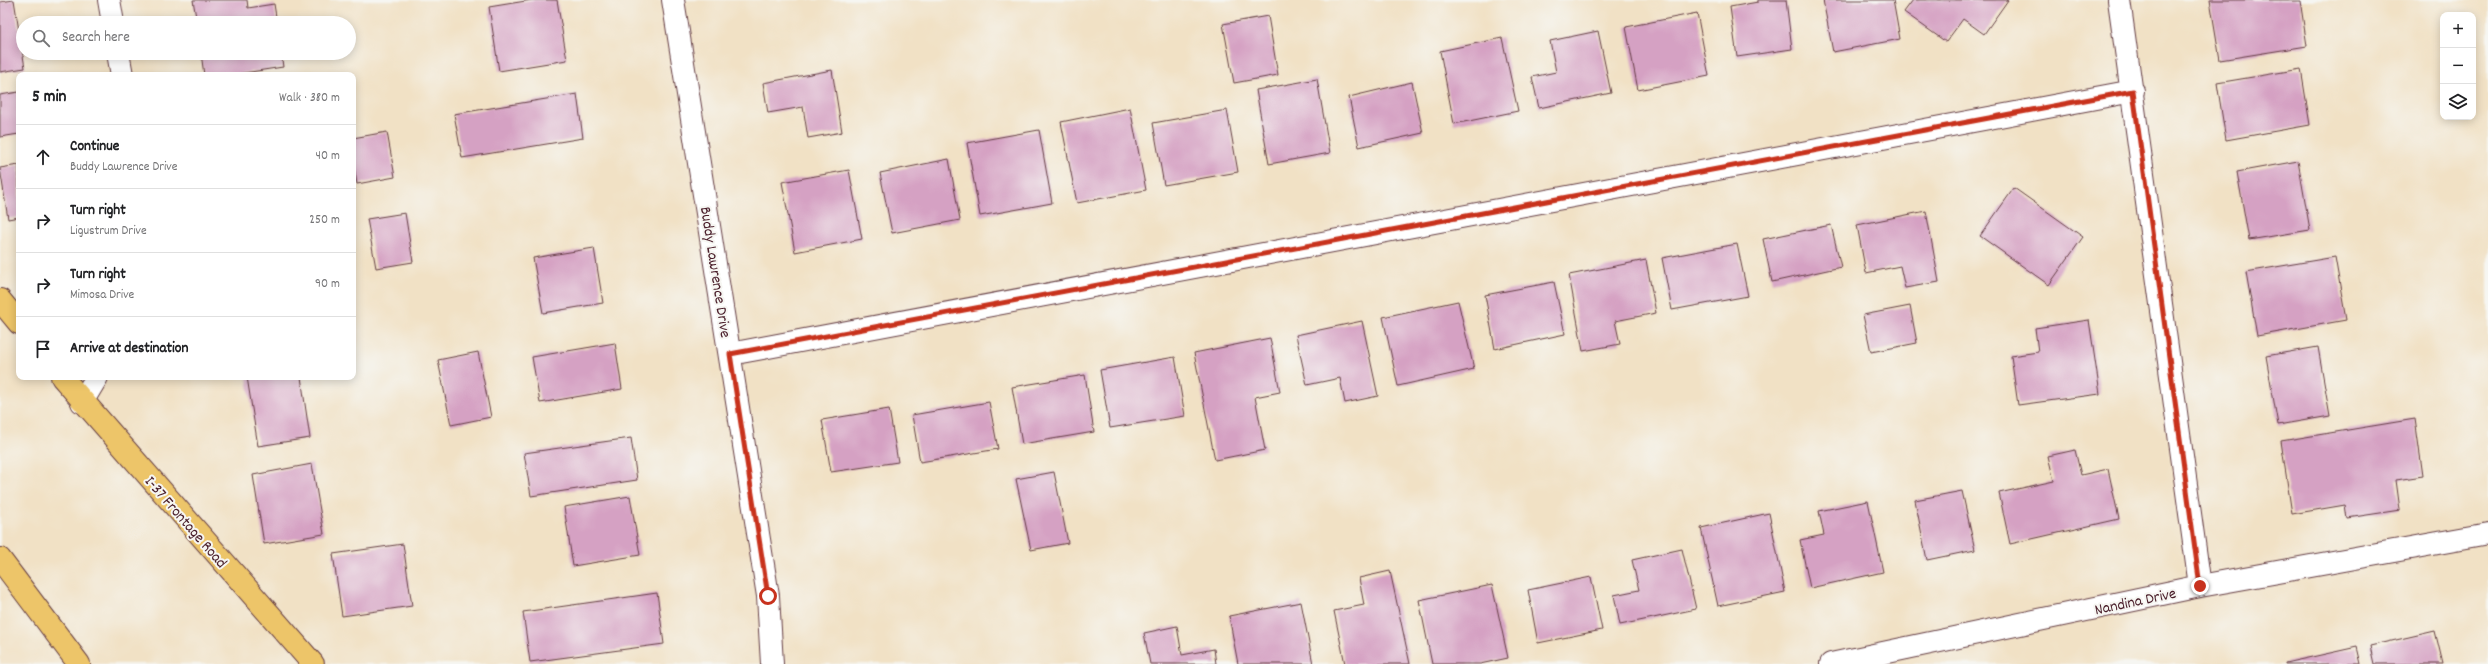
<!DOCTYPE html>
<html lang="en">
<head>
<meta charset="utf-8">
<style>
  body { margin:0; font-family:Dekko,sans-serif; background:#f6f6f6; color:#202124 }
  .controls { position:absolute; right:12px; top:12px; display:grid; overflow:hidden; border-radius:8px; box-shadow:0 2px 10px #0003 }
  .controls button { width:36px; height:36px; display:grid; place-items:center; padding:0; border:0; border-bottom:1px solid #e0e0e0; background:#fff; color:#202124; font:20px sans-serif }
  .stop { position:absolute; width:12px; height:12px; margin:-9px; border:3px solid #c8321e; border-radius:50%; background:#fff }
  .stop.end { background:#c8321e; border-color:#fff; box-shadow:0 1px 4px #0008 }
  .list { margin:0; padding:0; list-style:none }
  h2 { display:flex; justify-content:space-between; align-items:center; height:52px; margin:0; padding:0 16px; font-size:17px }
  h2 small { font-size:13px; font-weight:400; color:#757577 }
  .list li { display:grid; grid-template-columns:26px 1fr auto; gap:12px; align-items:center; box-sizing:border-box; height:64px; padding:0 16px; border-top:1px solid #e0e0e0 }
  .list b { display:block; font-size:15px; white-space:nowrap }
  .list p { margin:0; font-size:13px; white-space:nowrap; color:#757577 }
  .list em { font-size:13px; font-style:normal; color:#757577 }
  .icon { flex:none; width:22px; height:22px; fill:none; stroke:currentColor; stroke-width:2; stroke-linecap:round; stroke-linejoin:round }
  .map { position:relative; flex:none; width:2488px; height:664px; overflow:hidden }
  .search { position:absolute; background:#fff; box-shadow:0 2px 10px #0003; left:16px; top:16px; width:340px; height:44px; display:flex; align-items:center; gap:10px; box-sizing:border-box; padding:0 14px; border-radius:22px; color:#757577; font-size:15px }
  .panel { position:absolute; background:#fff; box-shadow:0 2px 10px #0003; left:16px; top:72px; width:340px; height:308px; border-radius:8px }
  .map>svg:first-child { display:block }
  .building { fill:#d5a1c3 }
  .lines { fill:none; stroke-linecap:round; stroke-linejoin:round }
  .minor-casing { stroke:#633c42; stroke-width:24 }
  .major-casing { stroke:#633c42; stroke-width:24 }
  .highway-casing { stroke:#633c42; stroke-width:24 }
  .minor { stroke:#fff; stroke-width:22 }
  .major { stroke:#edc569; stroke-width:22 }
  .highway { stroke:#edc569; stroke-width:22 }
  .route { stroke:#c8321e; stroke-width:5 }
  .labels { text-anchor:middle; stroke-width:4; stroke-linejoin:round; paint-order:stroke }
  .street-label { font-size:16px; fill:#4a1f2b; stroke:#f6f6f2 }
</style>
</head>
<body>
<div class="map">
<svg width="2488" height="664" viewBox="0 0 2488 664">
  <rect width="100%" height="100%" fill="#f6f6f2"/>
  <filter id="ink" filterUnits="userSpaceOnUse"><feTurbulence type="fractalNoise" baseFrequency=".025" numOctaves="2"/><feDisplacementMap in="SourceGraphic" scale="8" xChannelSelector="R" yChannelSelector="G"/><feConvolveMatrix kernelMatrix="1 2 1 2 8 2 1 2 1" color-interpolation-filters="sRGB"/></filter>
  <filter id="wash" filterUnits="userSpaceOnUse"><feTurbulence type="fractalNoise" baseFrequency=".012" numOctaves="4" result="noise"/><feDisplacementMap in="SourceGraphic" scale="16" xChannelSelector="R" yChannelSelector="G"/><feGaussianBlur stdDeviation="0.9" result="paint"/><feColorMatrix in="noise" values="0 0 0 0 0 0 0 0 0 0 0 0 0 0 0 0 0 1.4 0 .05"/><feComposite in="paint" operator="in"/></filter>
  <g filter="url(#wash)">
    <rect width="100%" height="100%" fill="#f1e1c5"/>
    <g id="blocks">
      <!-- building -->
      <path class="building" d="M14 0 25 68 0 72V2Z
        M193 0H247L248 8 274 4 277 23H197Z
        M532 0H557L567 60 499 71 489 7Z
        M1758 0H1786L1792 49 1737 57 1730 7 1758 2Z
        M1823 0H1893L1900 39 1833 52Z
        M1913 0H2008L1984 34 1963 19 1946 42 1904 12Z
        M2210 0H2300L2307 46 2220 60Z
        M1697 13 1709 76 1638 90 1626 27Z
        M1268 16 1278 75 1234 83 1223 24Z
        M1598 31 1611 93 1539 108 1532 77 1556 72 1550 41Z
        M1502 38 1518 111 1454 124 1440 51Z
        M201 53H281L283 67 231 75H204Z
        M2301 69 2310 125 2226 140 2217 83Z
        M832 70 842 132 808 138 803 107 768 113 763 83Z
        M1317 79 1330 153 1269 164 1256 90Z
        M1412 82 1423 133 1359 147 1349 97Z
        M19 92V134L0 137V95Z
        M577 94 583 138 462 158 454 114Z
        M1130 108 1146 190 1077 203 1061 122Z
        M1227 110 1238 172 1164 185 1153 123Z
        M1039 130 1052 203 980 216 967 143Z
        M387 132 395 177 357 184 353 161V138Z
        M949 159 960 220 892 233 880 173Z
        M2298 161 2310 230 2249 240 2237 172Z
        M19 165V217L8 219 0 168Z
        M849 170 862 239 795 252 782 182Z
        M2014 188 2083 237 2049 285 1980 236Z
        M1926 211 1939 282 1905 288 1900 266 1866 273 1857 225Z
        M405 213 413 262 376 268 367 219Z
        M1831 225 1841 267 1772 282 1763 239Z
        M1737 244 1748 296 1672 310 1662 258Z
        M594 248 603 303 543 313 533 258Z
        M2335 257 2346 320 2257 336 2246 272Z
        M1646 260 1656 313 1615 321 1620 344 1583 351 1569 275Z
        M1554 282 1565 334 1495 349 1485 295Z
        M1458 301 1474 369 1398 386 1383 317Z
        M1910 306 1917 343 1871 352 1863 315Z
        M2089 320 2100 394 2018 405 2011 356 2038 352 2035 328Z
        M1362 321 1378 396 1345 403 1340 378 1307 385 1296 335Z
        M1270 338 1280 392 1255 397 1265 450 1215 460 1194 353Z
        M615 343 622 389 540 403 532 357Z
        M2318 347 2330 416 2278 425 2266 356Z
        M478 352 491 417 451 425 438 360Z
        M1175 357 1185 416 1110 428 1100 370Z
        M1085 375 1094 432 1022 444 1012 387Z
        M247 377H301L310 438 258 446Z
        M989 402 998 449 920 462 912 415Z
        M889 409 898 462 831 472 822 420Z
        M2415 419 2423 476 2396 480 2400 510 2347 518 2345 505 2292 514 2281 441Z
        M631 438 637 480 531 496 524 453Z
        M2075 450 2081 475 2108 469 2119 519 2010 544 1999 493 2054 481 2048 456Z
        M312 464 324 534 264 544 253 475Z
        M1054 472 1068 543 1031 550 1016 479Z
        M1962 491 1975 550 1927 560 1915 500Z
        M630 496 640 555 573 566 564 507Z
        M1868 501 1883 572 1810 588 1800 540 1824 535 1819 511Z
        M1769 513 1785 592 1718 606 1701 528Z
        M403 544 412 606 342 616 333 554Z
        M1682 549 1696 609 1620 625 1614 595 1639 590 1632 560Z
        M1390 571 1410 664H1345L1334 611 1364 605 1359 578Z
        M1591 577 1602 630 1538 643 1528 590Z
        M1492 585 1508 658 1480 664H1432L1419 600Z
        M657 593 664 644 530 662 523 612Z
        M1301 602 1313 664H1238L1229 616Z
        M1177 626 1182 655 1214 649 1216 664H1150L1144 633Z
        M2435 631 2443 664H2374L2370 646Z
        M2357 647 2361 664H2285V663Z"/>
    </g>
  </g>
  <g filter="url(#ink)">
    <use href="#blocks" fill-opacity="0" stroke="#633c42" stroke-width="1"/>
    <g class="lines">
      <defs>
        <path id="minor" d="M109 0 113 23
          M673 0 768 596 772 664
          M2119 0 2200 586
          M118 53 122 75
          M730 354 2133 91
          M82 402 97 377
          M1831 664 2200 586 2488 534"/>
        <path id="major" d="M0 300 19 323
          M62 377 313 664"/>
        <path id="highway" d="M0 559 79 664"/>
      </defs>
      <!-- minor casing -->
      <use href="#minor" class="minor-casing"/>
      <!-- major casing -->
      <use href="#major" class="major-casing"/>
      <!-- highway casing -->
      <use href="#highway" class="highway-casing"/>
      <!-- minor -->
      <use href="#minor" class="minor"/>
      <!-- major -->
      <use href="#major" class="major"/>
      <!-- highway -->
      <use href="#highway" class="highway"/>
    </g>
  </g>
  <g class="lines" filter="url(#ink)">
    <!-- route -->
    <path class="route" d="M768 596 730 354 2133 91 2200 586"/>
  </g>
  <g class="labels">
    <!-- street labels -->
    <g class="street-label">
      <text transform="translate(717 272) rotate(81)" y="6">Buddy Lawrence Drive</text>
      <text transform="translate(187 521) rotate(49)" y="6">I-37 Frontage Road</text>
      <text transform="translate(2135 600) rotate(-12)" y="6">Nandina Drive</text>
    </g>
  </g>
</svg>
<div class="controls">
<button>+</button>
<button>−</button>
<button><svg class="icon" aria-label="layers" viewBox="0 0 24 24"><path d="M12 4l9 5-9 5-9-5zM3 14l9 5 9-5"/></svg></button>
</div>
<div class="stop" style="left:768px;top:596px"></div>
<div class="stop end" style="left:2200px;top:586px"></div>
<div class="search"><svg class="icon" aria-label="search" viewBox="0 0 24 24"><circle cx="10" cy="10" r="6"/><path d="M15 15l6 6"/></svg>Search here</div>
<section class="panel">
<h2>5 min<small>Walk · 380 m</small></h2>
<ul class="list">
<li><svg class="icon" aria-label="ahead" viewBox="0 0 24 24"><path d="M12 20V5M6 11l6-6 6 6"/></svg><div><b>Continue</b><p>Buddy Lawrence Drive</p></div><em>40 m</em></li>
<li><svg class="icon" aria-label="right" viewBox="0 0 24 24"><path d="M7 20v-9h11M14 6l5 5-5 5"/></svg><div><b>Turn right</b><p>Ligustrum Drive</p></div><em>250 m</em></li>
<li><svg class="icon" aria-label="right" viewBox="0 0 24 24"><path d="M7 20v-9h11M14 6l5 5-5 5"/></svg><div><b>Turn right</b><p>Mimosa Drive</p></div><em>90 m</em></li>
<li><svg class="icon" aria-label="arrive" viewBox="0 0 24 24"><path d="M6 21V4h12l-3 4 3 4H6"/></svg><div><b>Arrive at destination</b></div></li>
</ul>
</section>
</div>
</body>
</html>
